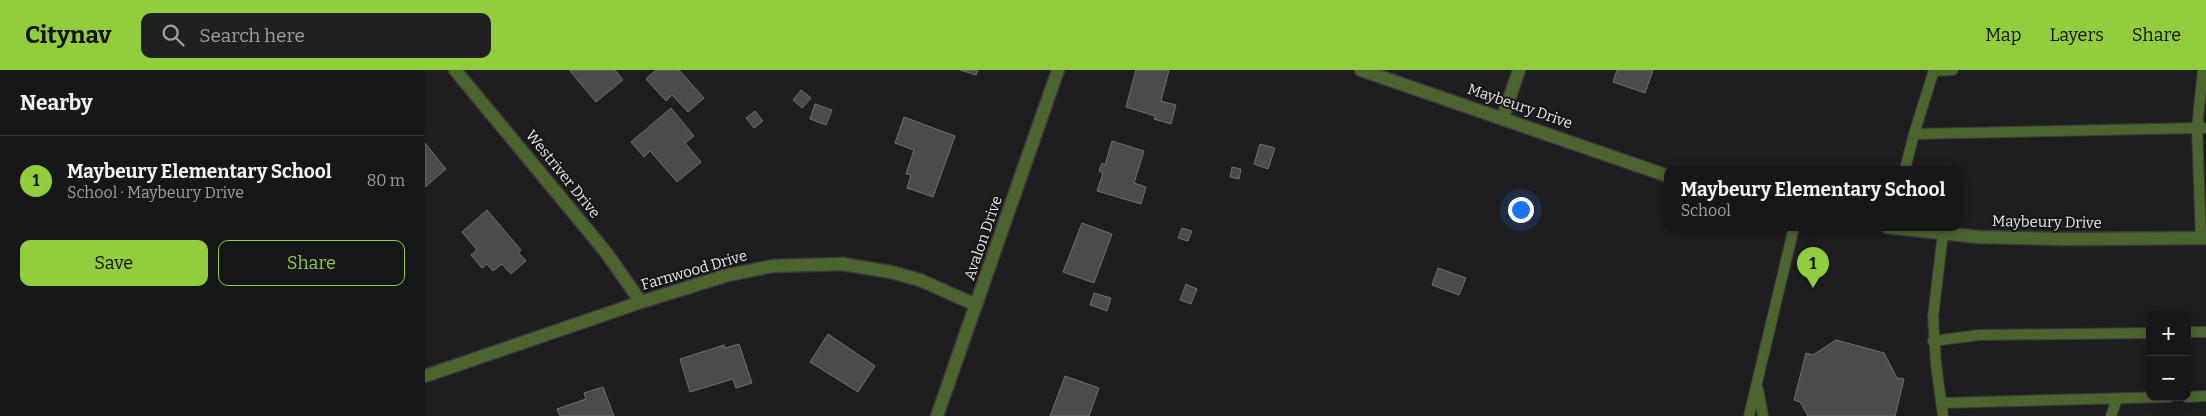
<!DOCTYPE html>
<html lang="en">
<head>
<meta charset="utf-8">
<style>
  body { margin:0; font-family:Bitter,serif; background:#201f21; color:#f1f3f6 }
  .controls { position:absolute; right:15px; bottom:15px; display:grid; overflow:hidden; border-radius:10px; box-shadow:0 2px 12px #0003 }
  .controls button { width:45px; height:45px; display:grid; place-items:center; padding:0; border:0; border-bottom:1px solid #363537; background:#171618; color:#f1f3f6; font:25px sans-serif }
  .you { position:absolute; left:1095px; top:139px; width:18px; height:18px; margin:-12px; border:4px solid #fff; border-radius:50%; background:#1a73e8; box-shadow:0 0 0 8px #1a73e833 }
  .badge { display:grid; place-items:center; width:32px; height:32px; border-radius:50%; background:#92cd3e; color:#111; font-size:16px; font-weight:700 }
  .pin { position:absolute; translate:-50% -41px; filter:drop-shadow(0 1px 2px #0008) }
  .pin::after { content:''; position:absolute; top:26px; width:18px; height:15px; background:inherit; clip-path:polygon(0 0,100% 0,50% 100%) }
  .popup { position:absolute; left:1239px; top:96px; width:298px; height:65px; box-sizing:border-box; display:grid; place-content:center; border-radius:10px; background:#171618; filter:drop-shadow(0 1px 4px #0005); font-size:16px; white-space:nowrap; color:#9e9fa2 }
  .popup b { font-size:19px; color:#f1f3f6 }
  .popup::after { content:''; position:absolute; left:50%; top:100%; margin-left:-10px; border:10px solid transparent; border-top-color:#171618 }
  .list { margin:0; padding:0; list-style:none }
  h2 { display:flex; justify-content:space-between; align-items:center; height:65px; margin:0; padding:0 20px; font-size:21px }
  h2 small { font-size:16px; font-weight:400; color:#9e9fa2 }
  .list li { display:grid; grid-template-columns:32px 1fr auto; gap:15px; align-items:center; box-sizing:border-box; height:90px; padding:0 20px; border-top:1px solid #363537 }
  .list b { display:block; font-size:19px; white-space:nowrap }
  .list p { margin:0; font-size:16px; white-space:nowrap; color:#9e9fa2 }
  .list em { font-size:16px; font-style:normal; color:#9e9fa2 }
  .actions { display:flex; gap:10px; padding:15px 20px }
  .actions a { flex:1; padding:11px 0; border:1px solid #92cd3e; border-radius:10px; text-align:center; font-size:18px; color:#92cd3e }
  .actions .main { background:#92cd3e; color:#111 }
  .icon { flex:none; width:28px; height:28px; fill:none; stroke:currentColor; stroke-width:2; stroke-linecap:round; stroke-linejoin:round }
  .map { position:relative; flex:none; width:1781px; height:346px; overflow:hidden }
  header { display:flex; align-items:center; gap:30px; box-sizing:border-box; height:70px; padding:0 25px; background:#92cd3e; color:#111 }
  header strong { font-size:24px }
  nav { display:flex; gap:28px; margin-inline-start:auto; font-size:18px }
  .search { width:350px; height:45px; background:#201f21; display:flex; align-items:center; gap:12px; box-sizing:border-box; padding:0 18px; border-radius:10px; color:#9e9fa2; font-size:19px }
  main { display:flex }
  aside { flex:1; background:#171618 }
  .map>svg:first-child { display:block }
  .building { fill:#4d4a4e; stroke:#726f73 }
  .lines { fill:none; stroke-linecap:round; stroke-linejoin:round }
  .service-casing { stroke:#3b393c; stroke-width:12 }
  .minor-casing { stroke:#3b393c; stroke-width:15 }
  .tertiary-casing { stroke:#3b393c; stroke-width:15 }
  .service { stroke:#4c652f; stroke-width:10 }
  .minor { stroke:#4c652f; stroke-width:12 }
  .tertiary { stroke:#4c652f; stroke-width:12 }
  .labels { text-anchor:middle; stroke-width:4; stroke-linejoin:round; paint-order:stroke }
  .street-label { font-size:15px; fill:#e9e8ea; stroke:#161417 }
</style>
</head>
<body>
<header>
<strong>Citynav</strong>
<div class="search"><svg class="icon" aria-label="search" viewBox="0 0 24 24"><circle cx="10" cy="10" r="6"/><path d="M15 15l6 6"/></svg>Search here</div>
<nav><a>Map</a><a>Layers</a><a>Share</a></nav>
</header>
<main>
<aside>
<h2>Nearby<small></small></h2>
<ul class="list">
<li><span class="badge">1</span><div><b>Maybeury Elementary School</b><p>School · Maybeury Drive</p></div><em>80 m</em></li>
</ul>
<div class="actions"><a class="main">Save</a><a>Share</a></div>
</aside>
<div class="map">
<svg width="1781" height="346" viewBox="0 0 1781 346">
  <rect width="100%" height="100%" fill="#1f1d20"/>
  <!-- building -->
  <path class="building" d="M144 0H190L198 10 171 32Z
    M231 0H254L279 28 263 42 247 25 241 31 221 9Z
    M535 0H553L551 5Z
    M711 0H744L736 31 751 35 746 54 729 49 730 46 701 37Z
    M1192 0H1228L1220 23 1188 12Z
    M376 20 386 28 377 38 368 30Z
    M390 34 407 40 401 55 385 49Z
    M246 38 269 66 260 73 276 92 252 112 225 81 219 87 206 72Z
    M330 41 338 51 329 58 321 48Z
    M479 47 530 66 508 127 482 118 486 105 481 104 489 80 470 73Z
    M687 71 719 81 709 113 721 117 716 134 672 121 678 103 674 101 677 93 680 95Z
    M0 73 21 99 0 117Z
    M835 74 850 78 843 99 829 94Z
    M807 97 816 99 814 109 805 107Z
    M62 140 96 180 93 182 101 191 86 204 77 194 68 201 62 194 57 198 46 185 52 180 37 162Z
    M657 153 687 164 669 213 638 202Z
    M757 158 767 161 763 171 753 168Z
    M1013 198 1041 208 1034 225 1007 215Z
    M761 214 772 219 766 234 755 230Z
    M669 223 686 228 682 241 665 235Z
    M403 264 450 296 433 322 385 292Z
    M1411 270 1459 283 1472 308 1479 309 1470 346H1383L1375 332 1369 330 1381 283 1388 285Z
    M314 274 327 313 311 318 308 309 265 322 255 289 299 275 300 278Z
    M640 306 674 318 664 346H625Z
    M178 317 189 346H135L132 339 161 329 159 323Z"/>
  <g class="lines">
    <defs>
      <path id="service" d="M1509 1 1528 0
        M1489 64 1509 0
        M1480 99 1489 64 1772 58 1778 0
        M1776 168 1772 58H1781
        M1762 262H1781
        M1508 271 1554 265 1725 263
        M1333 319 1338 346
        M1762 327 1781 326
        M1516 333 1744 327
        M1324 346 1369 157
        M1518 346 1511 294 1508 247 1518 163
        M1686 346 1692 329"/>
      <path id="minor" d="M30 0 180 181 216 232
        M1078 47 1094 0
        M0 306 216 232 303 205 348 196 417 194 466 202 495 210 551 235
        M512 346 633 0"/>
      <path id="tertiary" d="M936 0 1243 106
        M1462 157 1553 167 1639 169 1781 168"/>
    </defs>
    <!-- service casing -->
    <use href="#service" class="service-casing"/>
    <!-- minor casing -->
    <use href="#minor" class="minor-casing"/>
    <!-- tertiary casing -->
    <use href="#tertiary" class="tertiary-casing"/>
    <!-- service -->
    <use href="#service" class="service"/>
    <!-- minor -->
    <use href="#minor" class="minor"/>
    <!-- tertiary -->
    <use href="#tertiary" class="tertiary"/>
  </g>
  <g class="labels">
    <!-- street labels -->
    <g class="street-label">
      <text transform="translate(1095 36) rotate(19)" y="5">Maybeury Drive</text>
      <text transform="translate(138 104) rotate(51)" y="5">Westriver Drive</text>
      <text transform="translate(1622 152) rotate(1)" y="5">Maybeury Drive</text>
      <text transform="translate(558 168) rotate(-71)" y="5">Avalon Drive</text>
      <text transform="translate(269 200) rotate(-16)" y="5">Farnwood Drive</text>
    </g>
  </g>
</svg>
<div class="controls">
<button>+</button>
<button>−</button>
</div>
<div class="you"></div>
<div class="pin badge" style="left:1388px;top:218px">1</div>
<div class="popup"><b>Maybeury Elementary School</b>School</div>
</div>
</main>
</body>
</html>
